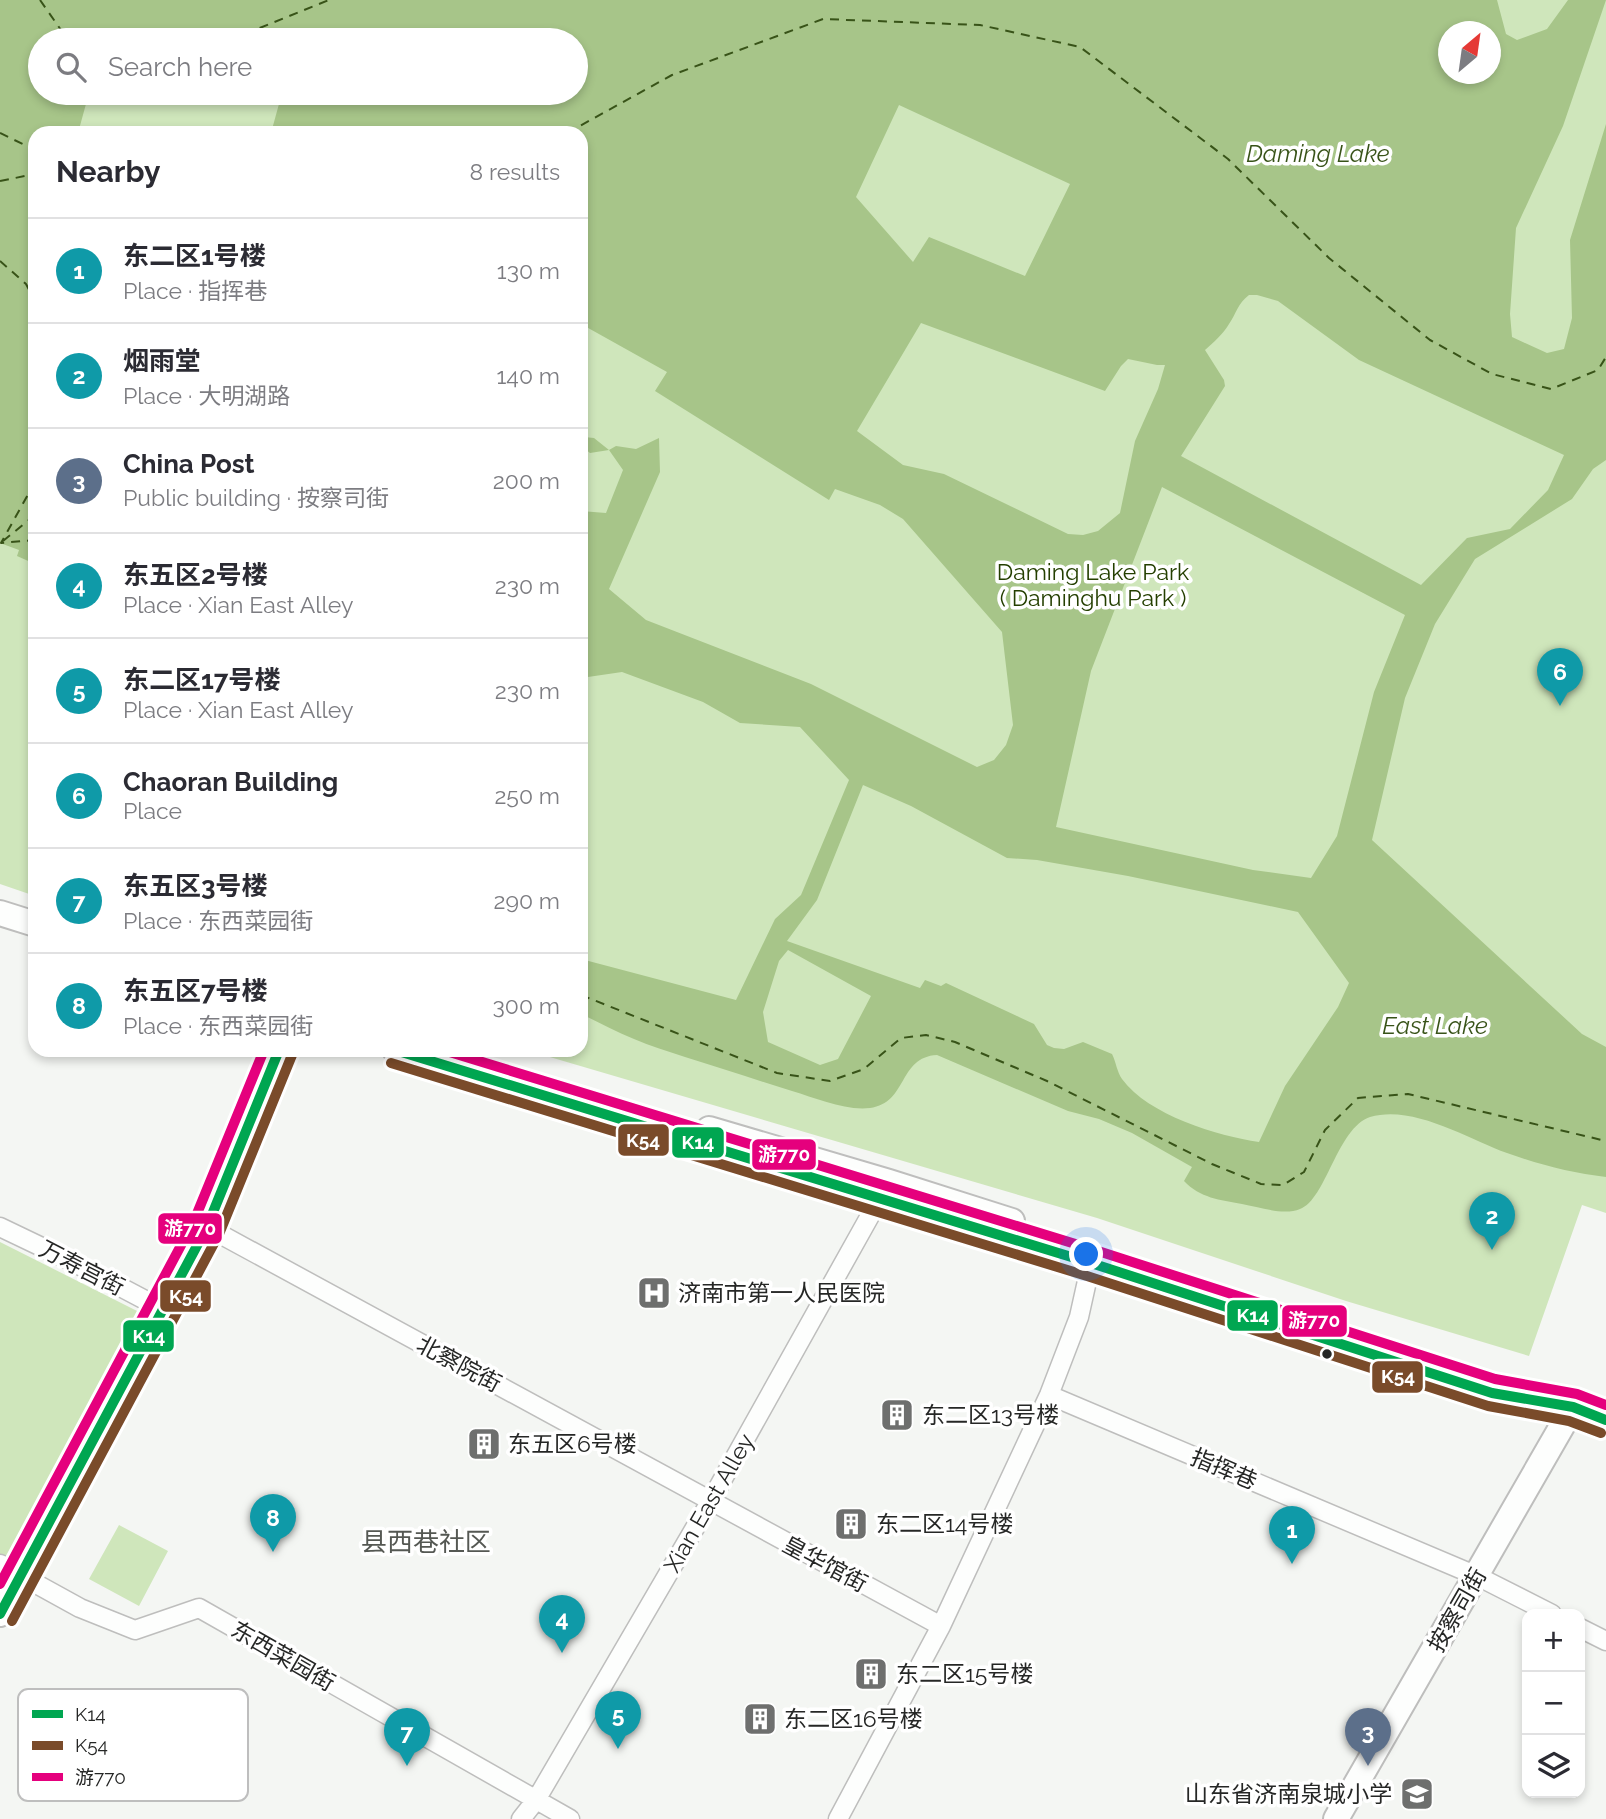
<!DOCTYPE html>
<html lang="en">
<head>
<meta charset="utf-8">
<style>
  body { margin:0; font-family:Raleway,"Noto Sans SC",sans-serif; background:#f2f2f3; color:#2b2b33 }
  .controls { position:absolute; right:21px; bottom:21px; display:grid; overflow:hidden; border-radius:14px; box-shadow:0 4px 10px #0003 }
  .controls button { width:63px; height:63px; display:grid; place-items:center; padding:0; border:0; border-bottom:2px solid #e1e1e2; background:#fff; color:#2b2b33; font:35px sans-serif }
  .compass { position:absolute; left:1438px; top:21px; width:63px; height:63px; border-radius:50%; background:#fff; box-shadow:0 4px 10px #0003; rotate:29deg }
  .you { position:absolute; left:1087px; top:1255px; width:24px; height:24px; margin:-18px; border:5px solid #fff; border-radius:50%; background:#1a73e8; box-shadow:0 0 0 10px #1a73e833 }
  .badge { display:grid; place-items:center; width:46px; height:46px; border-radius:50%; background:#ea580c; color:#fff; font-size:23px; font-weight:700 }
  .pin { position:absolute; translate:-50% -58px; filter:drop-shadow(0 2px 4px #0008) }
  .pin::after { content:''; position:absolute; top:37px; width:24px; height:21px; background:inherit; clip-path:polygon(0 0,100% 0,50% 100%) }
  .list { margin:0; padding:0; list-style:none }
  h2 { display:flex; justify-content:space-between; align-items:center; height:91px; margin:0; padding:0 28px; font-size:30px }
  h2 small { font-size:23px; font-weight:400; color:#7c7c81 }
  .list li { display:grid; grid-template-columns:46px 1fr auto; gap:21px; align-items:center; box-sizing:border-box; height:105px; padding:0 28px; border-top:2px solid #e1e1e2 }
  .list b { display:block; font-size:26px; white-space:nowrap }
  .list p { margin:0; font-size:23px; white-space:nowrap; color:#7c7c81 }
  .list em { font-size:23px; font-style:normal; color:#7c7c81 }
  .icon { flex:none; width:38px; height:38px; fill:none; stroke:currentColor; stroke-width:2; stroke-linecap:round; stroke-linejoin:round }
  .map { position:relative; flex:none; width:1606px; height:1819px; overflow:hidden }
  .search { position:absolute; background:#fff; box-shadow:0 4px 10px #0003; left:28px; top:28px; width:560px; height:77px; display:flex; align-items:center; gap:18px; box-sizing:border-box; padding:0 24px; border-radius:38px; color:#7c7c81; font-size:26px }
  .panel { position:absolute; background:#fff; box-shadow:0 4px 10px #0003; left:28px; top:126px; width:560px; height:931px; border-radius:21px }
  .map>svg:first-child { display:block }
  .green { fill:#cfe6bb; fill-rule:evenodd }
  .water { fill:#a7c589; fill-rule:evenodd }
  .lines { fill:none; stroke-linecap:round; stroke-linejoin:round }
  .ferry { stroke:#385318; stroke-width:2; stroke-dasharray:9 7; stroke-linecap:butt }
  .street-casing { stroke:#bebebd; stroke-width:21 }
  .secondary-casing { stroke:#bebebd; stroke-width:28 }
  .street { stroke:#fdfefd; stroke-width:18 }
  .secondary { stroke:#fdfefd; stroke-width:24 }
  .bus-1-casing { stroke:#fff; stroke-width:16 }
  .bus-2-casing { stroke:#fff; stroke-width:16 }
  .bus-3-casing { stroke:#fff; stroke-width:16 }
  .bus-1 { stroke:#00a651; stroke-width:10 }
  .bus-2 { stroke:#7a4b2a; stroke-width:10 }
  .bus-3 { stroke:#e5007d; stroke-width:10 }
  .bus-dot { fill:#262726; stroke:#fff; stroke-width:2.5 }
  .labels { text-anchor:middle; stroke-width:7; stroke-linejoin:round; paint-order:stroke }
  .park-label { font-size:23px; fill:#243f00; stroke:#fff }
  .street-label { font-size:23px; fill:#262726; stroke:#fff }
  .poi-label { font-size:23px; fill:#262726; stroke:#fff; text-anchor:start }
  .water-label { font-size:24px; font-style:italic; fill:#385318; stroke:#fff }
  .quarter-label { font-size:26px; fill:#555853; stroke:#fff }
  .key { fill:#fff; stroke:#bebebe; stroke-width:2 }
  .key-label { font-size:19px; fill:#262726 }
  .line-badge { stroke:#fff; stroke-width:2.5 }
  .badge-label { font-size:19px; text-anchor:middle; font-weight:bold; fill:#fff }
</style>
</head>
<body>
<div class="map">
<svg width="1606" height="1819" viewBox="0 0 1606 1819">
  <rect width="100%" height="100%" fill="#f4f6f3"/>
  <!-- green -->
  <path class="green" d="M0 0H1606V1213L1582 1205 1529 1356 1346 1301 1097 1218 526 1050H581V133H35V896L0 884ZM1448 32H1490V74H1448ZM40 40H576V93H40Z
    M0 1242 147 1316 18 1567 0 1557Z
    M119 1525 168 1551 139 1606 89 1579Z"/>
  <!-- water -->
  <path class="water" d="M0 0H1497L1506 34 1517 40 1547 29 1568 0H1606L1563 126 1516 228 1510 314 1512 337 1547 353 1564 349 1572 318 1570 240 1606 124V460L1593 469 1572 499 1475 559 1435 624 1405 698 1372 840 1582 1034 1606 1047V1177C1572 1173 1540 1165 1507 1153 1468 1139 1413 1104 1370 1117 1337 1128 1326 1200 1300 1209 1284 1216 1259 1207 1242 1204 1220 1200 1200 1198 1184 1181L1192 1167 1132 1133 1099 1119 1068 1111 937 1055C898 1057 908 1103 870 1108 845 1111 816 1098 792 1091 756 1080 721 1068 685 1057 668 1051 650 1046 634 1039 616 1032 599 1022 581 1014V959L736 1000 775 919 801 895 849 780 800 727 740 723 703 702 622 672 581 678V511L606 513 623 470 609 450 590 453 585 449 581 452V439L584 437 594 438 609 450 616 446 636 449 659 438 660 472 609 589 646 620 811 684 977 767 994 760 1006 745 1013 725 1002 632 903 519 880 505 835 489 829 500 655 391 667 372 581 324V133H271L282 93H576V40H123L105 35 103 40H40V93H89L78 133H35V564L17 556 19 550 0 543ZM1448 32H1490V74H1448ZM899 105 1070 184 1025 276 929 237 913 262 856 197ZM1249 295H1257L1278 301 1359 360 1564 455 1548 490 1510 529 1467 538 1421 585 1181 456 1225 386 1224 380 1205 350C1214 342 1223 334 1229 324 1236 314 1238 303 1249 295ZM921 323 1105 391 1121 366 1128 359 1157 365H1165L1158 389 1135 441 1120 513 1098 531 1083 535 1068 534 944 474 903 465 857 431ZM1162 487 1405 615 1374 692 1337 836 1311 878 1253 870 1056 827 1091 671ZM863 785 911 806 1007 858 1037 860 1128 876 1298 912 1349 983 1338 1007 1285 1086 1259 1142C1218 1136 1148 1115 1122 1079 1117 1072 1116 1062 1112 1054L1083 1042 1064 1049 1054 1048 1047 1045 1034 1024 946 983 941 986 925 980 920 988 787 941 817 900ZM788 950 871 996 838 1059 820 1065 768 1042 763 1012 779 961Z"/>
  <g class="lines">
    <!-- ferry -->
    <path class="ferry" d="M40 0 68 40
      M230 40 329 0
      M0 133 35 150
      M567 133 672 75 823 19 980 25 1080 47 1228 159 1329 258 1430 340 1492 374 1551 389 1598 370 1606 357
      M0 181 35 174
      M0 261 26 284 35 301
      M35 482 1 543 35 540
      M3 541 35 515
      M581 995 777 1073 830 1081 864 1069 901 1038 926 1035 955 1042 1047 1081 1212 1164 1261 1184 1283 1185 1304 1172 1325 1130 1358 1098 1408 1094 1606 1141"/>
    <defs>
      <path id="street" d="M0 1227 73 1262 164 1310
        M207 1227 941 1626
        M1049 1395 1477 1576 1552 1614
        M0 1564 80 1608 135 1630 199 1608 570 1819
        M1580 1628 1606 1641
        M521 1819 536 1800 710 1502 885 1189
        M838 1819 941 1626 1049 1395 1079 1317 1091 1263"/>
      <path id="secondary" d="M0 913 35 924
        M395 1050 1091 1263 1492 1393 1573 1407 1606 1420
        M709 1129 889 1182 1012 1221
        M0 1614 207 1227 279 1050
        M1336 1819 1573 1407"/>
    </defs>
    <!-- street casing -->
    <use href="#street" class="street-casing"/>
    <!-- secondary casing -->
    <use href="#secondary" class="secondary-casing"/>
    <!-- street -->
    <use href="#street" class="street"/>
    <!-- secondary -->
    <use href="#secondary" class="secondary"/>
    <defs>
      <path id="bus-1" d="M395 1050 1091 1263 1492 1393 1573 1407 1606 1420
        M0 1614 207 1227 279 1050"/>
      <path id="bus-2" d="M391 1063 1087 1276 1488 1406 1569 1421 1601 1433
        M12 1621 219 1234 292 1055"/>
      <path id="bus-3" d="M443 1050 1095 1250 1495 1379 1577 1394 1606 1405
        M0 1584 194 1221 264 1050"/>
    </defs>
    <!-- bus-1 casing -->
    <use href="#bus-1" class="bus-1-casing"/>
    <!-- bus-2 casing -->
    <use href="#bus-2" class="bus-2-casing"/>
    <!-- bus-3 casing -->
    <use href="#bus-3" class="bus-3-casing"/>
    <!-- bus-1 -->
    <use href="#bus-1" class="bus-1"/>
    <!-- bus-2 -->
    <use href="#bus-2" class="bus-2"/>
    <!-- bus-3 -->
    <use href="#bus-3" class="bus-3"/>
  </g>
  <!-- icons -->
  <defs>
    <symbol id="hospital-square" viewBox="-11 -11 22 22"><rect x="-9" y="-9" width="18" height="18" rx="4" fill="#6e6f6e" stroke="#fff"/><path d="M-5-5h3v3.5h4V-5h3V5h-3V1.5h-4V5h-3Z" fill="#fff"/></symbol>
    <symbol id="building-square" viewBox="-11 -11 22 22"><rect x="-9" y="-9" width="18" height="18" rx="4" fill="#6e6f6e" stroke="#fff"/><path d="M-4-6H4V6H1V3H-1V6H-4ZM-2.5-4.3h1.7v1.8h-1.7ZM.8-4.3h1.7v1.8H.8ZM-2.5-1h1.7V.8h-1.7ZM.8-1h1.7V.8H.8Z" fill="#fff"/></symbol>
    <symbol id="school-square" viewBox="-11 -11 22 22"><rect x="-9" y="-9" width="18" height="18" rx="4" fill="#6e6f6e" stroke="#fff"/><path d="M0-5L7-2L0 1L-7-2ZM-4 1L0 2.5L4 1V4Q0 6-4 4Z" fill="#fff"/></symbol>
  </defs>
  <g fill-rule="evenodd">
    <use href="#hospital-square" x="635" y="1274" width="38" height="38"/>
    <use href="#building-square" x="878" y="1396" width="38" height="38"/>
    <use href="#building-square" x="465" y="1425" width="38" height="38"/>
    <use href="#building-square" x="832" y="1505" width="38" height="38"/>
    <use href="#building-square" x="852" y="1655" width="38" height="38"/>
    <use href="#building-square" x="741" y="1700" width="38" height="38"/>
    <use href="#school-square" x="1398" y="1775" width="38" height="38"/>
  </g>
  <!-- markers -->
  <circle class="bus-dot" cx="1327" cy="1354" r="6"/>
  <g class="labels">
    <!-- park labels -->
    <g class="park-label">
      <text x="1093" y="580">Daming Lake Park<tspan x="1093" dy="26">( Daminghu Park )</tspan></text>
    </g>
    <!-- street labels -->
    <g class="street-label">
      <text transform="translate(82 1268) rotate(27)" y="8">万寿宫街</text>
      <text transform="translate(459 1364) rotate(28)" y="8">北察院街</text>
      <text transform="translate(1224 1469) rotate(23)" y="8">指挥巷</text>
      <text transform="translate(709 1503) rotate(-60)" y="8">Xian East Alley</text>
      <text transform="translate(825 1564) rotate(28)" y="8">皇华馆街</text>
      <text transform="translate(1457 1610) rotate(-60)" y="8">按察司街</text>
      <text transform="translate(283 1656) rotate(30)" y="8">东西菜园街</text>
    </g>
    <!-- poi labels -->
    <g class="poi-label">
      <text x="678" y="1301">济南市第一人民医院</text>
      <text x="922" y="1423">东二区13号楼</text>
      <text x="508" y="1452">东五区6号楼</text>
      <text x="876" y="1532">东二区14号楼</text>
      <text x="896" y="1682">东二区15号楼</text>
      <text x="784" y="1727">东二区16号楼</text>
      <text x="1392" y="1802" text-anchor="end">山东省济南泉城小学</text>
    </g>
    <!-- water labels -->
    <g class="water-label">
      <text x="1318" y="162">Daming Lake</text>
      <text x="1435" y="1034">East Lake</text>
    </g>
    <!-- quarter labels -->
    <g class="quarter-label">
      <text x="426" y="1551">县西巷社区</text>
    </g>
  </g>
  <!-- legend -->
  <rect x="18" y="1689" width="230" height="112" rx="10" class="key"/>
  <rect x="32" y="1710" width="31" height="8" fill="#00a651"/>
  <rect x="32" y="1741" width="31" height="9" fill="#7a4b2a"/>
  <rect x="32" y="1773" width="31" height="8" fill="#e5007d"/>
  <g class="key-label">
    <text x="75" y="1721">K14</text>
    <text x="75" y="1752">K54</text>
    <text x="75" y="1784">游770</text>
  </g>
  <g class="line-badge">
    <rect x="617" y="1123" width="53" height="34" rx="7" fill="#7a4b2a"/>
    <rect x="671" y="1126" width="54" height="33" rx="7" fill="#00a651"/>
    <rect x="751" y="1138" width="66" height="33" rx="7" fill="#e5007d"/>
    <rect x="157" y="1212" width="66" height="33" rx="7" fill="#e5007d"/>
    <rect x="159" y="1279" width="53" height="34" rx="7" fill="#7a4b2a"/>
    <rect x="1226" y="1299" width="53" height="33" rx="7" fill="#00a651"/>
    <rect x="1281" y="1304" width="67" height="34" rx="7" fill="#e5007d"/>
    <rect x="122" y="1319" width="53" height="34" rx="7" fill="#00a651"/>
    <rect x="1371" y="1360" width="53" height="34" rx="7" fill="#7a4b2a"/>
  </g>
  <g class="badge-label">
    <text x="643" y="1147">K54</text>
    <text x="698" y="1149">K14</text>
    <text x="784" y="1161">游770</text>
    <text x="190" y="1235">游770</text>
    <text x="186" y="1303">K54</text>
    <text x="1253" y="1322">K14</text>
    <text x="1314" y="1327">游770</text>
    <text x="149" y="1343">K14</text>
    <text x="1398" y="1383">K54</text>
  </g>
</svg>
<div class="controls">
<button>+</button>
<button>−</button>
<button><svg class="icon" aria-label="layers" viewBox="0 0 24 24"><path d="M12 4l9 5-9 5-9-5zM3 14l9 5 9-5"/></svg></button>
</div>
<svg class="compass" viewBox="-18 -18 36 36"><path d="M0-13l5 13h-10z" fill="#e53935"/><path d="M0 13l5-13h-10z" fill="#7c7c81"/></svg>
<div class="you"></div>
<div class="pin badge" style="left:1292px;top:1564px;background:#0f9aa8">1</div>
<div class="pin badge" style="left:1492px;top:1250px;background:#0f9aa8">2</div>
<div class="pin badge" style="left:1368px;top:1766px;background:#5c6f8a">3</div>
<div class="pin badge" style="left:562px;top:1653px;background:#0f9aa8">4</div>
<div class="pin badge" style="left:618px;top:1749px;background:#0f9aa8">5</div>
<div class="pin badge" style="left:1560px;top:706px;background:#0f9aa8">6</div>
<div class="pin badge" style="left:407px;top:1766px;background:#0f9aa8">7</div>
<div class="pin badge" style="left:273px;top:1552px;background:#0f9aa8">8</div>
<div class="search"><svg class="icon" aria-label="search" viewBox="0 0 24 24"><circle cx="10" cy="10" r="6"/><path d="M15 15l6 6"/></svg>Search here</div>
<section class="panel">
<h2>Nearby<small>8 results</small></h2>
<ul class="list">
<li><span class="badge" style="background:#0f9aa8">1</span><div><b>东二区1号楼</b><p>Place · 指挥巷</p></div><em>130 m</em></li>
<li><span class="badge" style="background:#0f9aa8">2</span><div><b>烟雨堂</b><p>Place · 大明湖路</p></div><em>140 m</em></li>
<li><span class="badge" style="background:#5c6f8a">3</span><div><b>China Post</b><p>Public building · 按察司街</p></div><em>200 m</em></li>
<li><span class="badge" style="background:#0f9aa8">4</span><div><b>东五区2号楼</b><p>Place · Xian East Alley</p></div><em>230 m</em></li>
<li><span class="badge" style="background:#0f9aa8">5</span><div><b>东二区17号楼</b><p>Place · Xian East Alley</p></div><em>230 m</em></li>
<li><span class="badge" style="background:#0f9aa8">6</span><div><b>Chaoran Building</b><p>Place</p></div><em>250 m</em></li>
<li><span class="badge" style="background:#0f9aa8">7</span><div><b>东五区3号楼</b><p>Place · 东西菜园街</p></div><em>290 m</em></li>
<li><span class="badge" style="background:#0f9aa8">8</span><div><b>东五区7号楼</b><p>Place · 东西菜园街</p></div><em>300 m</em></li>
</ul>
</section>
</div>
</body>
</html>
